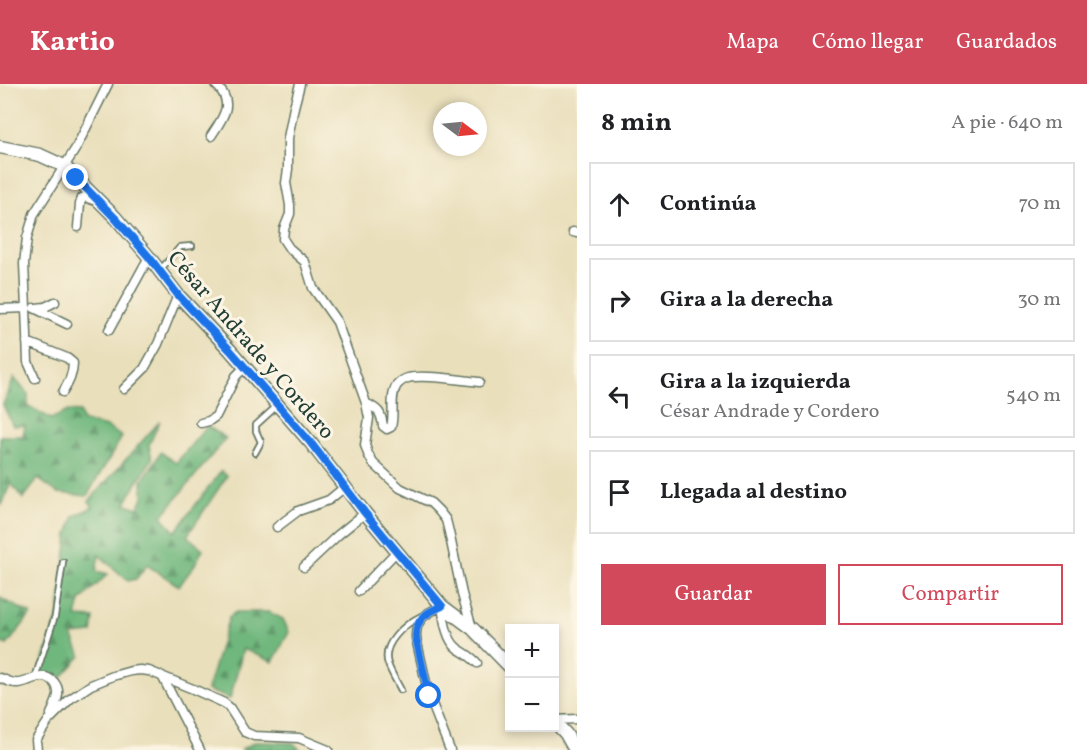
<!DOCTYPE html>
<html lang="es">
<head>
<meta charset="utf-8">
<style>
  body { margin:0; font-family:Vollkorn,serif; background:#f2f2f2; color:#202124 }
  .controls { position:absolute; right:18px; bottom:18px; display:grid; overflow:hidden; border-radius:0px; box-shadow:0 3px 9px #0003 }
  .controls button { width:54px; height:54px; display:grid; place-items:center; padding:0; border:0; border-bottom:2px solid #e0e0e0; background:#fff; color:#202124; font:30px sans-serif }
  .compass { position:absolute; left:433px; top:18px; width:54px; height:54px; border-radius:50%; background:#fff; box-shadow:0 3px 9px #0003; rotate:106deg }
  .stop { position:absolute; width:18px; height:18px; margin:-14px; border:4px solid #1a73e8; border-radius:50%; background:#fff }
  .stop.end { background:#1a73e8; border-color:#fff; box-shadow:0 2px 6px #0008 }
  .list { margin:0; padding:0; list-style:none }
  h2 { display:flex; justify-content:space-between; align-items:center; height:78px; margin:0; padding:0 24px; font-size:26px }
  h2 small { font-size:20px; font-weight:400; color:#757577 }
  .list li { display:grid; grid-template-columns:39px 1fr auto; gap:18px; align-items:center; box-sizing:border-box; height:84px; margin:0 12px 12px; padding:0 12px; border:2px solid #e0e0e0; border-radius:0px }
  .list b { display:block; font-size:22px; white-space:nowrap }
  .list p { margin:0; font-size:20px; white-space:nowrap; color:#757577 }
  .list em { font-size:20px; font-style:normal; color:#757577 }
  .actions { display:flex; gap:12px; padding:18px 24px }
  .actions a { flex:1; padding:14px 0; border:2px solid #d1495b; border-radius:0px; text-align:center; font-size:21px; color:#d1495b }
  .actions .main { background:#d1495b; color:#fff }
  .icon { flex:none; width:33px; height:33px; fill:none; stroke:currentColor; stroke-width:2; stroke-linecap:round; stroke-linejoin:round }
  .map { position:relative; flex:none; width:577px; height:666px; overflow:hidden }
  header { display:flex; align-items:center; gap:36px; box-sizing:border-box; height:84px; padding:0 30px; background:#d1495b; color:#fff }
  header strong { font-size:28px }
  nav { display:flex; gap:33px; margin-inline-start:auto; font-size:21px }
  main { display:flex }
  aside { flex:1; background:#fff }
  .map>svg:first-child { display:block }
  .forest { fill:url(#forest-firs); stroke:#477a58; stroke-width:1.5 }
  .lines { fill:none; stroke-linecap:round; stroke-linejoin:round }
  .lane-casing { stroke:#667663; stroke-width:8 }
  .street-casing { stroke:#667663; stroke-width:11 }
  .secondary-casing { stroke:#667663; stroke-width:15 }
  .lane { stroke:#fff; stroke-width:4.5 }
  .street { stroke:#fff; stroke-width:8 }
  .secondary { stroke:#fff; stroke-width:12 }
  .route { stroke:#1a73e8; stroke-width:8 }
  .labels { text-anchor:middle; stroke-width:6; stroke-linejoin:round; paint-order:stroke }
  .street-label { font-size:22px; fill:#1f3d34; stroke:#fcf5e5 }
</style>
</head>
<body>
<header>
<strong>Kartio</strong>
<nav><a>Mapa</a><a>Cómo llegar</a><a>Guardados</a></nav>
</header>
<main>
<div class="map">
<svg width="577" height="666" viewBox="0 0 577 666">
  <defs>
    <pattern id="forest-firs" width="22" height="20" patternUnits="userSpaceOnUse" patternTransform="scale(1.5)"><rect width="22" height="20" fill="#6fb77d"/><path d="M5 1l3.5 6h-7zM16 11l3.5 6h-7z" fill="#5b9667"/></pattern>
  </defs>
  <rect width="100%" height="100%" fill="#fcf5e5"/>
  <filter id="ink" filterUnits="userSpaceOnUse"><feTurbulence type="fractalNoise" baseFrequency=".0167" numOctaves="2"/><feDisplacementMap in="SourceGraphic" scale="12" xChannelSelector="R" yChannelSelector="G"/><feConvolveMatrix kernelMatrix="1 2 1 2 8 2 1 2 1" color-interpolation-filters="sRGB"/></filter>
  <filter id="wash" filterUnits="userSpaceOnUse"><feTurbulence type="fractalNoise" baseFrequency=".008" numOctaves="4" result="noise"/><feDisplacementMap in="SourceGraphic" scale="24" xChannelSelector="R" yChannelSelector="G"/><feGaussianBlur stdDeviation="1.35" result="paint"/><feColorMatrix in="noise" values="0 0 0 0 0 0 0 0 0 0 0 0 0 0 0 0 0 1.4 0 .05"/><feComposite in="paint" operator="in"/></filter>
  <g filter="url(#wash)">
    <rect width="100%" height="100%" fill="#e9dfbb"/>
    <!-- forest -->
    <path class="forest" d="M14 294 28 310V323L36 326 51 335 68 327 80 328 82 337 107 343 122 353 87 412 58 409 38 395 23 415 11 399 1 421 0 420V352H23L25 341 13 342 3 321Z
      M160 337 149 361 152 375 129 412 126 420 138 424 143 413 142 397 161 368 176 379 207 342 226 354 162 432 175 448 221 387 227 392 187 452 203 465 194 482 179 502 147 481 136 495 128 497 99 471 96 487 108 490 80 517 76 533 94 534 92 549 72 551 81 572 60 595 40 588 59 529 68 451 74 432 93 423 89 417Z
      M0 514 31 530 7 561 0 558Z
      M236 528H269L283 535 289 548 273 578 243 565 230 615 207 606 229 533Z
      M255 658 293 659 301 666H240Z"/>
  </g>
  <g filter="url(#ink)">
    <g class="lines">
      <defs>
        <path id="lane" d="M161 185 180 163 192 162
          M255 369 261 358 256 347V341L278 321
          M35 594 55 532 63 478
          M401 606C397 598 391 589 388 580 381 560 405 540 421 532"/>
        <path id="street" d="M300 0 294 23 288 54V85L286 99 290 121V130L284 145 283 155 289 164 305 178 313 204 337 238 366 319 369 334 365 361 368 370 373 379 400 404 431 419 439 427 446 436 449 448 462 510 472 544
          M211 52C223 34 236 18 215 0
          M78 143 80 120 82 114 85 113 96 117
          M573 148 577 149
          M26 224 28 278 35 294
          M34 224 67 240
          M36 224 45 223 55 218
          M0 225 26 224 24 180 27 154 34 130 76 64 108 0
          M109 246 149 173
          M27 258 67 274 73 279C73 290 69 298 63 308
          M124 305 144 285 158 260 178 211
          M366 319C379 326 381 328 383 342L387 345 391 343C395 330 389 313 397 301 400 298 404 295 408 294 424 290 461 296 479 298
          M201 339 209 337 216 332 236 292 245 283
          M277 443 298 427 329 416 346 402
          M304 483 338 451 365 429
          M359 507 397 467
          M162 592 200 666
          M0 594C6 596 12 600 18 599 26 599 33 593 41 593 47 592 50 595 54 598 63 608 55 620 51 630
          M554 636 577 635
          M37 666 36 656 49 636 70 615 91 601 113 592 131 587 140 586 149 587 193 605 224 619 229 623 245 648 254 652 299 654 328 666
          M450 666 429 612 416 554C415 535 426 529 442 522 444 535 446 555 457 564 464 569 471 572 477 579"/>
        <path id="secondary" d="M0 63 40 71 64 82 115 133 149 173 178 211 230 266 310 358 365 429 442 522 473 545 509 582
          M554 637 566 650 575 666"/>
      </defs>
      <!-- lane casing -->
      <use href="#lane" class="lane-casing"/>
      <!-- street casing -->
      <use href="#street" class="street-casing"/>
      <!-- secondary casing -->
      <use href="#secondary" class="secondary-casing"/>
      <!-- lane -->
      <use href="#lane" class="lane"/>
      <!-- street -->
      <use href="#street" class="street"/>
      <!-- secondary -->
      <use href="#secondary" class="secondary"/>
    </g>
  </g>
  <g class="lines" filter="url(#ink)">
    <!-- route -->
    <path class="route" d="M76 94 115 134 149 173 178 211 230 266 310 358 365 429 442 522C426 529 415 535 416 554L429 612"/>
  </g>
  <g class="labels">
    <!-- street labels -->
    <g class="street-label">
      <text transform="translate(252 260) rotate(49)" y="8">César Andrade y Cordero</text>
    </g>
  </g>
</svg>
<div class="controls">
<button>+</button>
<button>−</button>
</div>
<svg class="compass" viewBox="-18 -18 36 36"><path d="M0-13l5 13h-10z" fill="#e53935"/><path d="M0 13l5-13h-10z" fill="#757577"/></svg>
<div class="stop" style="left:429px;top:612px"></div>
<div class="stop end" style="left:76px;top:94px"></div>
</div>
<aside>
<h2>8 min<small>A pie · 640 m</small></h2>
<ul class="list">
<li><svg class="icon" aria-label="ahead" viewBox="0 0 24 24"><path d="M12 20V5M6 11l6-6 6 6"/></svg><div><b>Continúa</b></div><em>70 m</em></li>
<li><svg class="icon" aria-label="right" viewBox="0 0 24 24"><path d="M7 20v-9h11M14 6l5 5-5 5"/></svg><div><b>Gira a la derecha</b></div><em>30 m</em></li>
<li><svg class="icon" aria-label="left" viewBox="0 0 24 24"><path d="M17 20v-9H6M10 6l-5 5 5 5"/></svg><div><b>Gira a la izquierda</b><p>César Andrade y Cordero</p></div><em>540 m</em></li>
<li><svg class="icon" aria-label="arrive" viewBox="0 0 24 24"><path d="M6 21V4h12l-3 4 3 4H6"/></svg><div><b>Llegada al destino</b></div></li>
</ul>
<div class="actions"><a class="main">Guardar</a><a>Compartir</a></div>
</aside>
</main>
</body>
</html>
